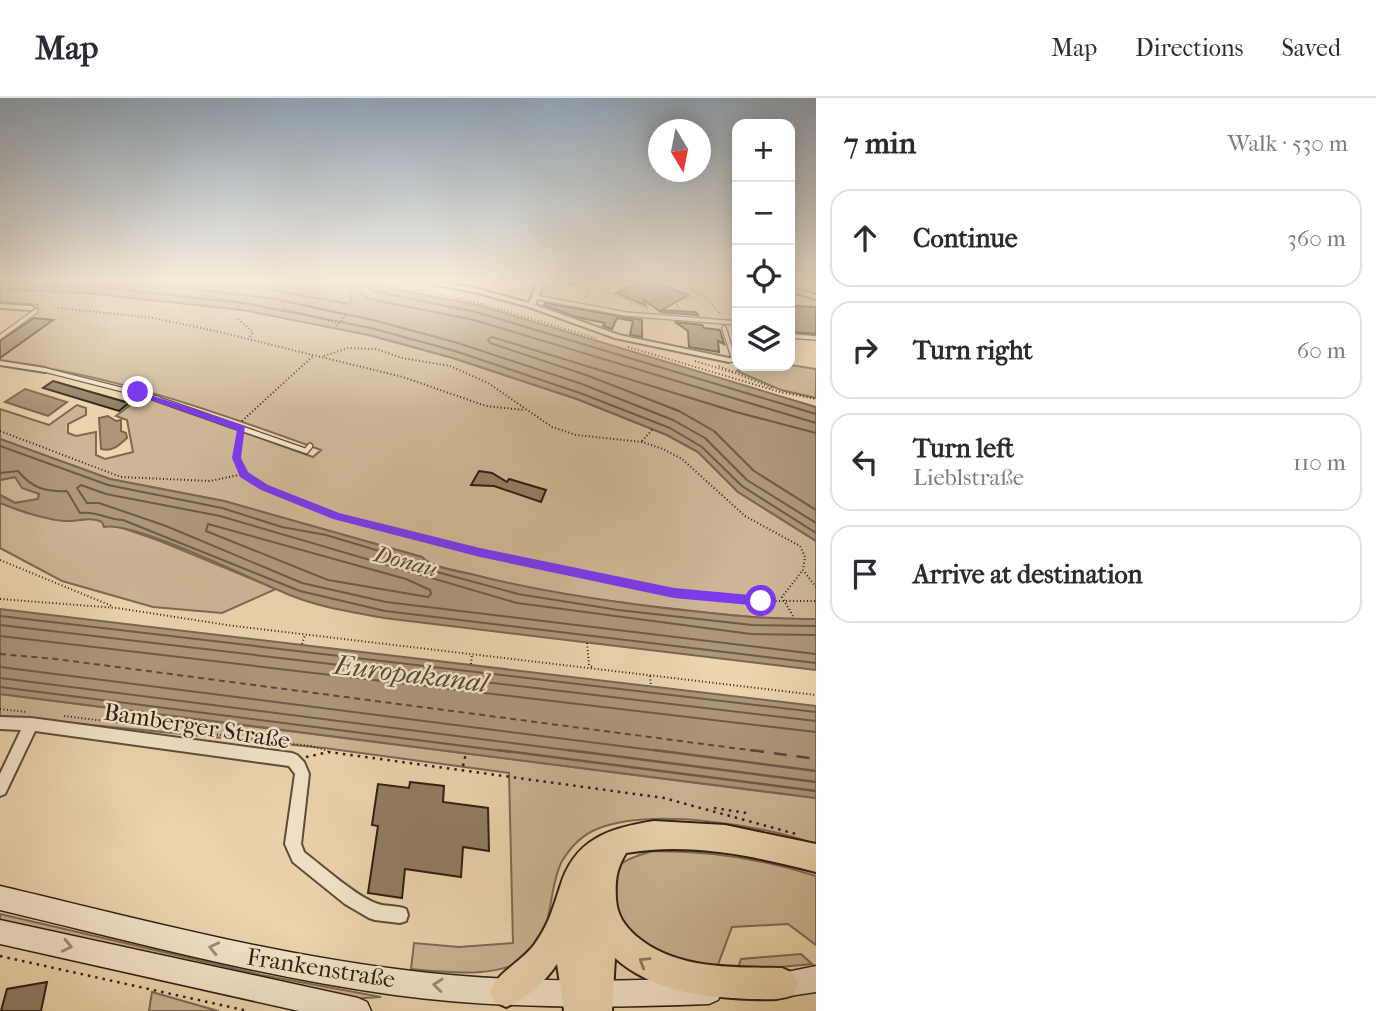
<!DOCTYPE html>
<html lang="en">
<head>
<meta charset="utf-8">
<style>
  body { margin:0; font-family:"IM FELL French Canon",serif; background:#f2f2f3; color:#2b2b33 }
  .controls { position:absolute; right:21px; top:21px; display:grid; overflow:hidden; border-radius:14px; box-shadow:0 4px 18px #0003 }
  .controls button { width:63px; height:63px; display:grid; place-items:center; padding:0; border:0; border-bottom:2px solid #e1e1e2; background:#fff; color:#2b2b33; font:35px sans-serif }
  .compass { position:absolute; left:648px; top:21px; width:63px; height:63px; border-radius:50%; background:#fff; box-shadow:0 4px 18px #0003; rotate:170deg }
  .stop { position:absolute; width:21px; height:21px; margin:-16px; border:5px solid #7c3aed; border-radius:50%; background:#fff }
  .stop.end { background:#7c3aed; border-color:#fff; box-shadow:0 2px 7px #0008 }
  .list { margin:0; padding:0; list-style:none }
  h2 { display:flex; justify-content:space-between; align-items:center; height:91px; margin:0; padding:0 28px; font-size:30px }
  h2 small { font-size:23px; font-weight:400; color:#7c7c81 }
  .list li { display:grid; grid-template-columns:46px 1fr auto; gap:21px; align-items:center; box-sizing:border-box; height:98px; margin:0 14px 14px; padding:0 14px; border:2px solid #e1e1e2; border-radius:21px }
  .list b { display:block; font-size:26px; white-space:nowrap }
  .list p { margin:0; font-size:23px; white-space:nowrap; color:#7c7c81 }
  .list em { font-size:23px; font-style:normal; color:#7c7c81 }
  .icon { flex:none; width:38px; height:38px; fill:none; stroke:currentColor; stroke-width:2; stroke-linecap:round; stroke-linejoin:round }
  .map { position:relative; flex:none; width:816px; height:913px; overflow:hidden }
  header { display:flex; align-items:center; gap:42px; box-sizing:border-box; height:98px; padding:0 35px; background:#fff; border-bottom:2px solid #e1e1e2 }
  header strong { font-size:33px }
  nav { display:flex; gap:38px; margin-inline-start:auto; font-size:24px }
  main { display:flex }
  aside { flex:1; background:#fff }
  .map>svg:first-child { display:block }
  .green { fill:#ccb694; stroke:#7c6a54; stroke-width:2 }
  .water { fill:#ac977a; stroke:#796751; stroke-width:2 }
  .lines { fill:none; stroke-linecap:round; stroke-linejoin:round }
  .shore-far1 { stroke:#6c5b47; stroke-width:2 }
  .shore { stroke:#6c5b47; stroke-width:2.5 }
  .ferry-far1 { stroke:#594938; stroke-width:2; stroke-dasharray:6 4.5; stroke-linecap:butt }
  .ferry { stroke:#594938; stroke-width:2.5; stroke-dasharray:13 10; stroke-linecap:butt }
  .building { fill:#917e64; stroke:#2d1f14; stroke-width:2 }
  .service-far1-casing { stroke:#5d4c3a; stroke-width:6 }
  .service-casing { stroke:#5d4c3a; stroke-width:7 }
  .minor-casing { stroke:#5d4c3a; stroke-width:4 }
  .secondary-casing { stroke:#2d1f14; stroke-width:3 }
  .motorway-casing { stroke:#2d1f14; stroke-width:4 }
  .path-far1 { stroke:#2d1f14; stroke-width:2; stroke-dasharray:1 2.5; stroke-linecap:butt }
  .path { stroke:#2d1f14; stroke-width:2.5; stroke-dasharray:2.5 5; stroke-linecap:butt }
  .service-far1 { stroke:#f3e4ca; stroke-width:3.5 }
  .service { stroke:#f3e4ca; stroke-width:4.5 }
  .minor { fill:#f3e4ca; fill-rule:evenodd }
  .secondary { fill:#f3e4ca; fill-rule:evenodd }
  .motorway { fill:#edd5ae; fill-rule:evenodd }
  .oneway { stroke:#9a8b78 }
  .oneway2 { stroke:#8d7a61 }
  .route { fill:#7c3aed }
  .labels { text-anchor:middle; stroke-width:5; stroke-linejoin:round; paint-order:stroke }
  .water-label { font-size:23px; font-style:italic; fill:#594938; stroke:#f3e4ca }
  .near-street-label { font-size:24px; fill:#2d1f14; stroke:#f3e4ca }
  .near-water-label { font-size:28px; font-style:italic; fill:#594938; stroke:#f3e4ca }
</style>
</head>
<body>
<header>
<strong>Map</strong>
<nav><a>Map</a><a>Directions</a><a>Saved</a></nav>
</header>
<main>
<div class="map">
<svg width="816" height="913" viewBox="0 0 816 913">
  <rect width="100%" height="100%" fill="#edd5ae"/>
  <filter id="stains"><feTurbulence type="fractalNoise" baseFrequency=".00286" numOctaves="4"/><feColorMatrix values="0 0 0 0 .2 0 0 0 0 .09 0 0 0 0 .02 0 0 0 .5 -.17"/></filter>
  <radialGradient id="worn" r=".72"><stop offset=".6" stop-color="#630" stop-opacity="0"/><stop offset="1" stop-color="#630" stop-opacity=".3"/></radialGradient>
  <!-- green -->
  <path class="green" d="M0 191 86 195 243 212 369 237 453 260 577 301 667 337 698 354 738 394 816 443V521C765 522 717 516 666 510 599 502 532 493 466 475 453 471 430 469 422 459L224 403 110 381 8 344 0 341V311L49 327 77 307 86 310V317L68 326V335L76 338 96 334V357L105 361 133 354 127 322 116 318 142 298 313 359 321 352C217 314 110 276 0 263V238L38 211V207L0 204Z
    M790 267 816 271V300L781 292 737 273 744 268Z
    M15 379 39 396 38 401 15 405 0 397V382Z
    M0 405 27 415 80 422 94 420 160 443 276 491 222 515 153 509 62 483 0 450Z
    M0 596 816 700V746C760 727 652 709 597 731 582 737 570 750 562 763 547 792 555 832 529 857 503 882 444 874 411 871L414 845 459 849 513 845 509 675 324 650 0 618Z
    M653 753C708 753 764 761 816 778V847L788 826 732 829 716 872H684L617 829C610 781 598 768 653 753Z
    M0 816 262 877 381 899 349 901 0 823Z
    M801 856 812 866 737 873 741 861Z
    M152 894 218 913H219H149Z"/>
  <!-- water -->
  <path class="water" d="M0 183H353L478 207 816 309V443L738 394 698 354 667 337 577 301 453 260 369 237 243 212 86 195 0 191Z
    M25 291 67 304 48 318 5 304Z
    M108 318 116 323 121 322V333L126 335 127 340C119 347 113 354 101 351L99 320Z
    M0 341 110 381 224 403 422 459C431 470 457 473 471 476 537 493 604 503 672 511 720 516 767 522 816 521V572L384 520C354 514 323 510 295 499 258 485 136 423 104 429L102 424C90 418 77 424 64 423 42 421 20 413 0 405V397L15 405 38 401 39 396 22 390 15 379 0 382Z
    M0 511 816 608V700L0 596Z"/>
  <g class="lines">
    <!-- shore-far1 -->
    <path class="shore-far1" d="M125 183 275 201 373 222 458 245 582 286 673 322 705 340 747 382 816 425
      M223 183 349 206 352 202 347 183
      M357 183 360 194 369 201 474 222 816 325
      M366 183 367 189 372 193 476 214 816 316
      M0 185 87 188 244 205 371 230 455 253 580 295 670 330 702 349 742 388 816 435
      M816 335 736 314 492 239 488 241 490 245 586 277 679 313 714 333 754 373 816 412
      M0 348 108 387 222 410 282 429 326 437 416 464 437 474 518 496 618 512 752 527 816 528
      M0 375 18 373C32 390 45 394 67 393L80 415C97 413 106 421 123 422L300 493 385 513 816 565
      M208 426 406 481 430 492 431 496 428 499 328 482 206 433Z
      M0 518 816 614
      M0 527 816 623
      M816 537 751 536 517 505 220 418 106 396 81 387 77 390 87 405H99L166 428 302 485 386 504 816 556
      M0 538 816 634
      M0 569 668 654
      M0 580 582 654
      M0 589 511 654"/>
    <!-- shore -->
    <path class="shore" d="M498 652 816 693
      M568 652 816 684
      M654 652 816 673"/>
    <!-- ferry-far1 -->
    <path class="ferry-far1" d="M0 556 56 561 764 654"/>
    <!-- ferry -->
    <path class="ferry" d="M751 652 816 661"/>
  </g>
  <!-- building -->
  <path class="building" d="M640 183H650L688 197 662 212 696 214 698 217 661 214 644 202 645 207 616 195Z
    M545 205 642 222V239L630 237 633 223 617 220 612 231 603 228 605 225 576 219 544 207Z
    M790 208 816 209V236L790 234Z
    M34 220 53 222 0 260V243Z
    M675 224 702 227 704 230 720 232 724 246 718 243 719 254 689 249 688 233Z
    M53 283 129 305 119 313 43 290Z
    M479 373 492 375 507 384 509 381 546 392 541 404 494 388 471 387Z
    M410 684 444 688 443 704 488 710 489 753 463 749 461 779 405 771 402 800 368 795 378 728 372 727 378 686 409 690Z
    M47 884 41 913H1L7 891Z"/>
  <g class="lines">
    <defs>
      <path id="service-far1" d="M736 183 733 186 737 195
        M534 199 626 216 737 225
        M724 230 734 262H729
        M790 238 816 240
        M0 239 36 213
        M45 272 159 301"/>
      <path id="service" d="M154 300 306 353 310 348"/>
      <path id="minor" d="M427 183 475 190 529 205 536 188 540 183H580L577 185 545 186 542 189 535 207 619 237 729 260 733 262 729 264 615 240 529 209 474 194 427 185Z
        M492 183H502L499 185Z
        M790 189 816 197V201L790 193Z
        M0 206 31 208 34 210 31 212 0 210Z
        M0 263 45 270 49 272 45 274 0 267Z
        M0 619 31 620 292 655 297 657 304 664 309 676 301 746 304 754C321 767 358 800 378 806 387 809 397 807 406 811L408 817 406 823 400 825 375 822 369 820 345 806 293 764 285 746 295 676 289 668 35 633 5 696 0 698V676L21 632 0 631Z"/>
      <path id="secondary" d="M0 788C131 819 262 854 396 871 499 885 605 884 709 880L718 884 722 893 718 902 709 906C605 910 499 911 395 897 262 879 131 843 0 812Z
        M0 822 358 900 367 904 371 913H299L0 846Z
        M816 868V894L776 900 767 896 763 887 767 878Z"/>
      <path id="motorway" d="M654 723 725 727 816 746V774C753 758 691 744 626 755 616 772 615 782 616 801 617 817 624 827 636 838 676 872 732 869 782 870L793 875 798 886 793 897C779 903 765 901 750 901 702 899 652 893 615 860L612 913H564L557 866C544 885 527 900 506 909L495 904 490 893C498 874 521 864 534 847 549 826 552 813 560 789 574 741 609 730 654 723Z"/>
    </defs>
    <!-- service-far1 casing -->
    <use href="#service-far1" class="service-far1-casing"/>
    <!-- service casing -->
    <use href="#service" class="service-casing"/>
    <!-- minor casing -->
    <use href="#minor" class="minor-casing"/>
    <!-- secondary casing -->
    <use href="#secondary" class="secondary-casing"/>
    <!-- motorway casing -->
    <use href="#motorway" class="motorway-casing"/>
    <!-- path-far1 -->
    <path class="path-far1" d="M371 183 476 204 596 240
      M383 183H402
      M591 183 603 192 648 211
      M631 183 670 198 679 209 675 212
      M674 183 699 194 721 216
      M5 184 55 188 48 194
      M56 187 61 183
      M205 197 242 205 235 211
      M584 199 588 198 586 190 593 186
      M676 204 701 197
      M303 207 347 217 340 224
      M647 209 648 206 669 199
      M58 210 154 220 215 233 403 279 486 308 524 312
      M284 211 339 225 335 230
      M238 221 253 234 250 239
      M628 249 780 294 816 301
      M324 258 348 250 376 251 402 260 450 268 488 285 552 329 576 337 642 344 663 351 682 361 745 418 800 448 805 459 803 472 816 489
      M695 263 734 275
      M719 268 772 290
      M242 323 313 258
      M0 333 121 379 210 383 243 376
      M240 337 236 361 244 376 265 390 337 418 480 454 674 495 761 503H816
      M642 343 653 331
      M0 462 112 508
      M0 501 117 510 234 528 816 597
      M793 518 782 499 802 473
      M587 545 589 567 594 570
      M302 546 305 537
      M471 566 472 557
      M650 578 651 588
      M0 611 27 614
      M64 618 311 648 328 653
      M106 622 113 609
      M269 643 274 630"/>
    <!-- path -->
    <path class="path" d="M306 659 329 654 664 700 796 736
      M463 668 466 655
      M714 710 747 715
      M0 858 248 913"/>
    <!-- service-far1 -->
    <use href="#service-far1" class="service-far1"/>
    <!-- service -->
    <use href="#service" class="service"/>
    <!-- minor -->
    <use href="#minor" class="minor"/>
    <!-- secondary -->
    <use href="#secondary" class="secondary"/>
    <!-- motorway -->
    <use href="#motorway" class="motorway"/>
  </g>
  <!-- one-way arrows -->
  <defs><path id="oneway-chevron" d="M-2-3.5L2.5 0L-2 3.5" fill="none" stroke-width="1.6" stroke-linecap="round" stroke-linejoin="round" transform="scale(1.75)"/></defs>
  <g class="oneway">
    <use href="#oneway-chevron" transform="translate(67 848) rotate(13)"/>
    <use href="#oneway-chevron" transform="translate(214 850) rotate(-167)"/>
    <use href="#oneway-chevron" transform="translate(438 887) rotate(-174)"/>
  </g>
  <use class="oneway2" href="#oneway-chevron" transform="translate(644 864) rotate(-148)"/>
  <!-- sky -->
  <linearGradient id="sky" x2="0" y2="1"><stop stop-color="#90a8bc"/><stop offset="0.59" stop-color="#f7ecdb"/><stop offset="1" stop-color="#f7ecdb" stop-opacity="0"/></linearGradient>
  <rect width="816" height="310" fill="url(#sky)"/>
  <!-- route -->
  <path class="route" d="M135 292 245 328 241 360 248 374 268 387 339 415 480 450 674 490 761 498 767 503 761 508 674 500 480 459 333 421 261 392 240 379 232 360 237 332 135 296Z"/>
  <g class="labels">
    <!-- water labels -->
    <g class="water-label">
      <text transform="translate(406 463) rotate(15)" y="8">Donau</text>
    </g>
    <!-- near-street labels -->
    <g class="near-street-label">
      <text transform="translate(197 628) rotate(9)" y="8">Bamberger Straße</text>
      <text transform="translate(321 870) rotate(9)" y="8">Frankenstraße</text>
    </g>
    <!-- near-water labels -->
    <g class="near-water-label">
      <text transform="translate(411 575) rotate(7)" y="10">Europakanal</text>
    </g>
  </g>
  <rect width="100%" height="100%" filter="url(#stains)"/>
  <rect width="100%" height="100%" fill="url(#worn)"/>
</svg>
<div class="controls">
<button>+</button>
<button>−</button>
<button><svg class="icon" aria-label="locate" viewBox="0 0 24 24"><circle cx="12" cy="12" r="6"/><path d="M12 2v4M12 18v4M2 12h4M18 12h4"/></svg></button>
<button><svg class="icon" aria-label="layers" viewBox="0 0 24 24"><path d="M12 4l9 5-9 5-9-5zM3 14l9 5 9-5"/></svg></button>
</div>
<svg class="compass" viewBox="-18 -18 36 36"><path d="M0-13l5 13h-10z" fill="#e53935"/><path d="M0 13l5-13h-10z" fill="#7c7c81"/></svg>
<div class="stop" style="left:761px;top:503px"></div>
<div class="stop end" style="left:138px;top:294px"></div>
</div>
<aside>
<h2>7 min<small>Walk · 530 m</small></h2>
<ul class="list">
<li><svg class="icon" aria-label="ahead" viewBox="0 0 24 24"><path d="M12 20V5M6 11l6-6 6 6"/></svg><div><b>Continue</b></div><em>360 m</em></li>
<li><svg class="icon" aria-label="right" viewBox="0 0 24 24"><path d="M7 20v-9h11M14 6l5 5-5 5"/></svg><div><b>Turn right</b></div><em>60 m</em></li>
<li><svg class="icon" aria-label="left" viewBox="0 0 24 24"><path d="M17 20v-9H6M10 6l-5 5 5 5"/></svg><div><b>Turn left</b><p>Lieblstraße</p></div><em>110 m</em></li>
<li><svg class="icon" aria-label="arrive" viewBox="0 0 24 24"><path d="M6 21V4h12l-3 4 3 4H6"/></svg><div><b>Arrive at destination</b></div></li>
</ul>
</aside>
</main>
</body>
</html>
